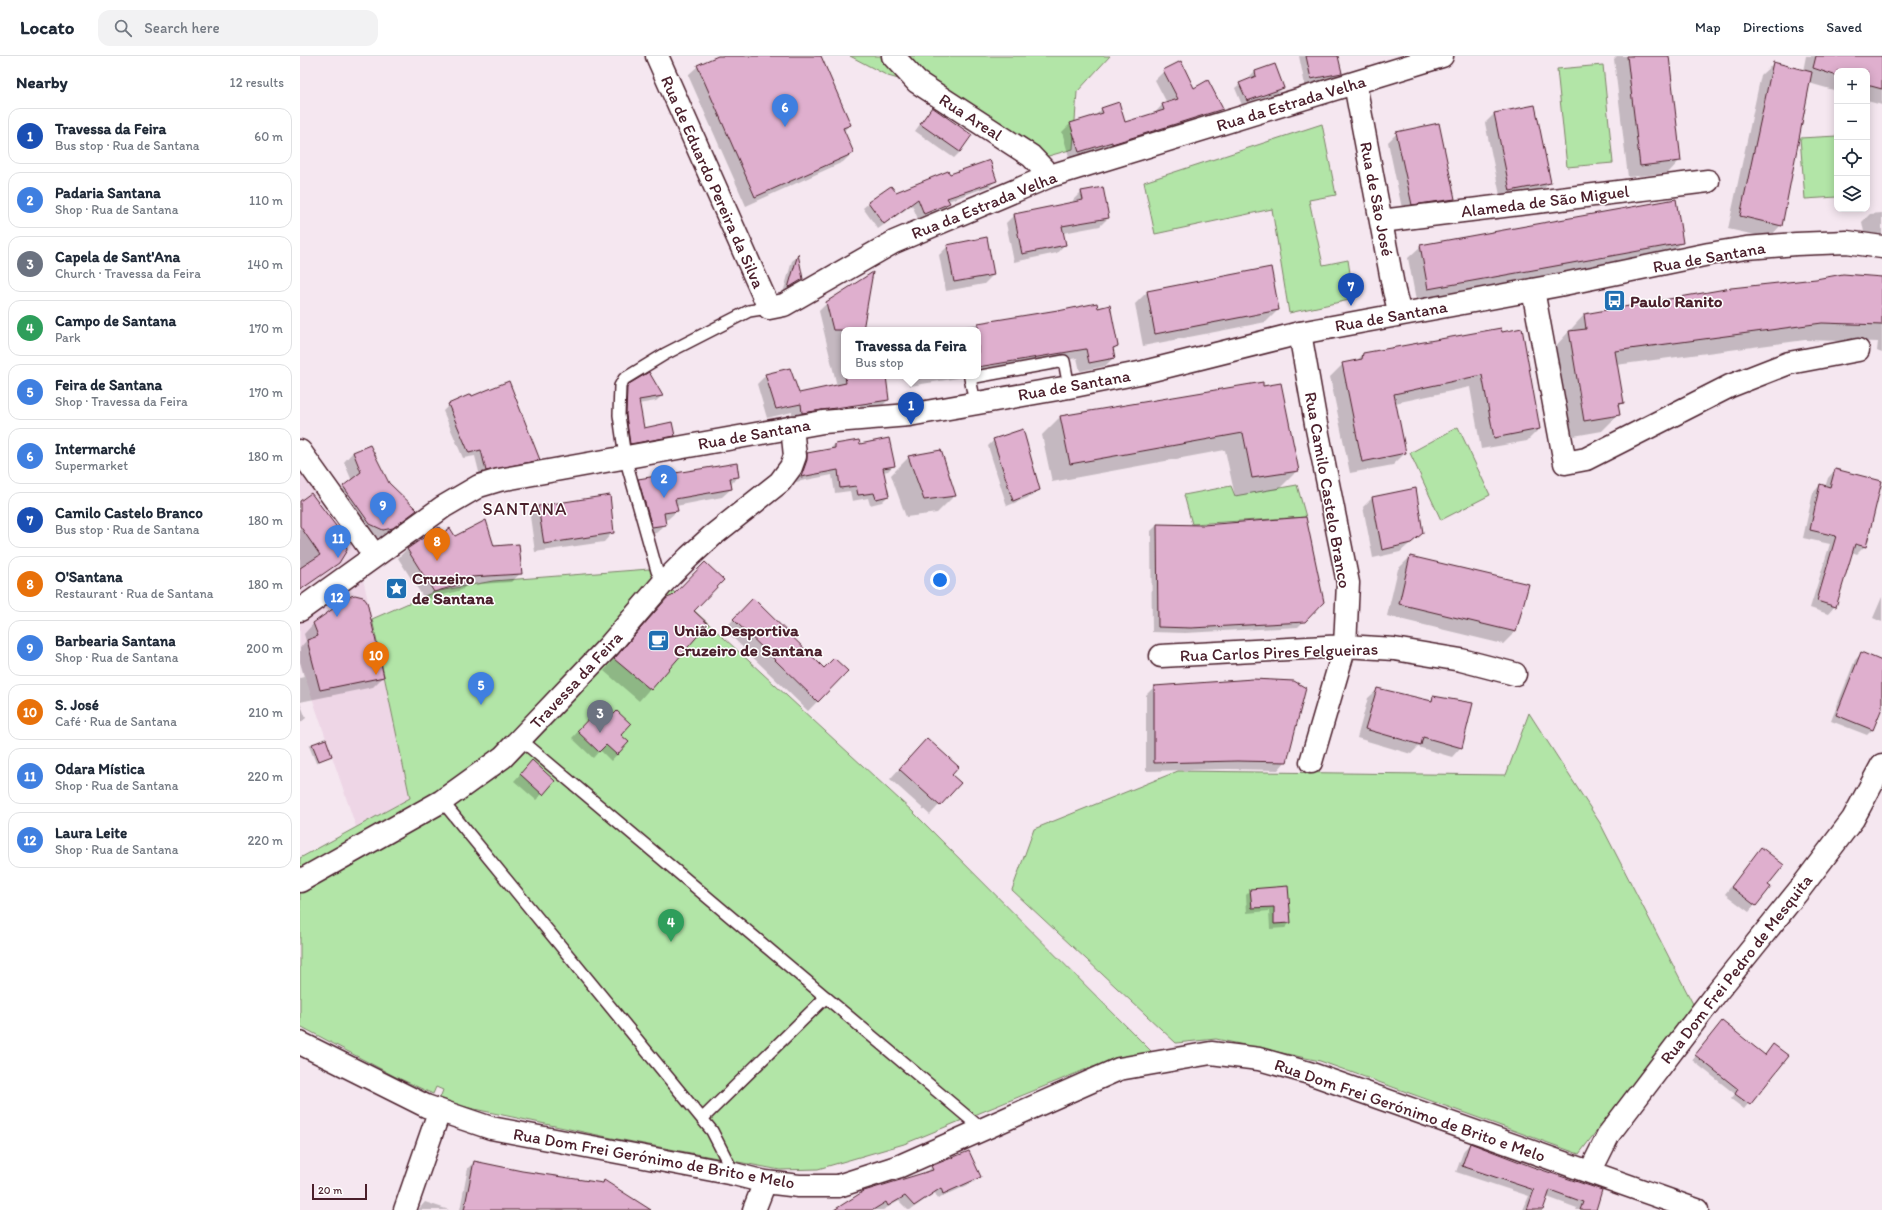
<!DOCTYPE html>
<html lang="en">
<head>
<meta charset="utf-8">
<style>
  body { margin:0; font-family:Itim,sans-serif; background:#f2f2f3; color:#1f2937 }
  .controls { position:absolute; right:12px; top:12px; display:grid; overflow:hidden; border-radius:8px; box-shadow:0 2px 10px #0003 }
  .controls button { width:36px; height:36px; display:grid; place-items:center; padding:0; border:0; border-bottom:1px solid #e0e1e3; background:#fff; color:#1f2937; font:20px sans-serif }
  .scale { position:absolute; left:12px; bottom:10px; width:55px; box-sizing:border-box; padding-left:4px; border:2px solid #4a1f2b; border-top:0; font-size:11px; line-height:14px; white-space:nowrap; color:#4a1f2b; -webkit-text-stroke:3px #fff; paint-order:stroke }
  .you { position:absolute; left:640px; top:524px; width:14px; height:14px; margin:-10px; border:3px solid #fff; border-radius:50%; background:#1a73e8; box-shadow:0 0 0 6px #1a73e833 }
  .badge { display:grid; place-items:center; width:26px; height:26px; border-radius:50%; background:#0f766e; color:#fff; font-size:13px; font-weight:700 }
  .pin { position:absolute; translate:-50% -33px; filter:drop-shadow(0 1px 2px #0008) }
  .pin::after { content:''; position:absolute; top:21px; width:14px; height:12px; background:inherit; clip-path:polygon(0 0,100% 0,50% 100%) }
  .popup { position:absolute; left:541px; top:271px; width:140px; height:52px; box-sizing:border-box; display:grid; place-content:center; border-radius:8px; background:#fff; filter:drop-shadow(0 1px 3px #0005); font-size:13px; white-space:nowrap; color:#747a83 }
  .popup b { font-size:15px; color:#1f2937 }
  .popup::after { content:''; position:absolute; left:50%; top:100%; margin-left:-8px; border:8px solid transparent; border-top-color:#fff }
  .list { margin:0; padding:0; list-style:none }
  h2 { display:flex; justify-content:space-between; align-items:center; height:52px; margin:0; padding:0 16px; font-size:17px }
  h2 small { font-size:13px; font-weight:400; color:#747a83 }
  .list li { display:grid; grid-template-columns:26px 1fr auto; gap:12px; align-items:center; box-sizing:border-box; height:56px; margin:0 8px 8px; padding:0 8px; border:1px solid #e0e1e3; border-radius:12px }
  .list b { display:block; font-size:15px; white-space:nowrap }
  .list p { margin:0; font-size:13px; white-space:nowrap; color:#747a83 }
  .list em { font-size:13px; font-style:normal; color:#747a83 }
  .icon { flex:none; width:22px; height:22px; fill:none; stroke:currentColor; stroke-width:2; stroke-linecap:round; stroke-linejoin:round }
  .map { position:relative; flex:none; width:1582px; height:1154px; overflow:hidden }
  header { display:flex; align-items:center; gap:24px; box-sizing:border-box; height:56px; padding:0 20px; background:#fff; border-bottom:1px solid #e0e1e3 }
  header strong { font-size:19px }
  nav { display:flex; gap:22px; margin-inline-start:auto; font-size:14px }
  .search { width:280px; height:36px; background:#f2f2f3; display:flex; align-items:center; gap:10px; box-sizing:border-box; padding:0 14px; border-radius:12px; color:#747a83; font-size:15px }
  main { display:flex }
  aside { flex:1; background:#fff }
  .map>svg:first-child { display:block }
  .built { fill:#eed6e6 }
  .green { fill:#b2e5a7; stroke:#7e8269 }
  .shadow { fill:#0003 }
  .building { fill:#dfafce; stroke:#4a1f2b }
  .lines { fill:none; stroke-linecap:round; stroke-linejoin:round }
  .lane-casing { stroke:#4a1f2b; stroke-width:14 }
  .street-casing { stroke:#4a1f2b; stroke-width:25 }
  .secondary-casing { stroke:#4a1f2b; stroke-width:25 }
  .lane { stroke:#fff; stroke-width:11 }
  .street { stroke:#fff; stroke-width:22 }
  .secondary { stroke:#fff; stroke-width:22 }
  .labels { text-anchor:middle; stroke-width:3; stroke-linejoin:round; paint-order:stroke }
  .street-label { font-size:17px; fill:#4a1f2b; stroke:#fff }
  .poi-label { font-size:17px; font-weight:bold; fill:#4a1f2b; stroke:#fff; text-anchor:start }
  .neighbourhood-label { font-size:18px; letter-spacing:1px; fill:#4a1f2b; stroke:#fff }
</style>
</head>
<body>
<header>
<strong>Locato</strong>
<div class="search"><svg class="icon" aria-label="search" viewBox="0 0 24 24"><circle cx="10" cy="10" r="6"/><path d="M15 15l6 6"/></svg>Search here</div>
<nav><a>Map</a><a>Directions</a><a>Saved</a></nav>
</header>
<main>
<aside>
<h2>Nearby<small>12 results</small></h2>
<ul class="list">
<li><span class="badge" style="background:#1a4fb4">1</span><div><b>Travessa da Feira</b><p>Bus stop · Rua de Santana</p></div><em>60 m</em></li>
<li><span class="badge" style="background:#3f7fe0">2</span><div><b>Padaria Santana</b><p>Shop · Rua de Santana</p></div><em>110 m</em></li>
<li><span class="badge" style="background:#6b7280">3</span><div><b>Capela de Sant'Ana</b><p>Church · Travessa da Feira</p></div><em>140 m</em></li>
<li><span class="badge" style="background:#2e9e5b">4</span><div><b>Campo de Santana</b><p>Park</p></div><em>170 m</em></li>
<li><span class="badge" style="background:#3f7fe0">5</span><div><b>Feira de Santana</b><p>Shop · Travessa da Feira</p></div><em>170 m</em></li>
<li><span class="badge" style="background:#3f7fe0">6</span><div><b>Intermarché</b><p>Supermarket</p></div><em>180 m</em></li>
<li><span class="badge" style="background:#1a4fb4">7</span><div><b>Camilo Castelo Branco</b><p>Bus stop · Rua de Santana</p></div><em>180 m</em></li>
<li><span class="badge" style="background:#e8710a">8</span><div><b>O'Santana</b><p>Restaurant · Rua de Santana</p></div><em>180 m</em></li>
<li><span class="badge" style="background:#3f7fe0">9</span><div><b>Barbearia Santana</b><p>Shop · Rua de Santana</p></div><em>200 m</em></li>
<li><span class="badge" style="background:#e8710a">10</span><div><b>S. José</b><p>Café · Rua de Santana</p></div><em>210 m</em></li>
<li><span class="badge" style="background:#3f7fe0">11</span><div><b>Odara Mística</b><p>Shop · Rua de Santana</p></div><em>220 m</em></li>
<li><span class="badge" style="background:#3f7fe0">12</span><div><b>Laura Leite</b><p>Shop · Rua de Santana</p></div><em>220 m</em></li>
</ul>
</aside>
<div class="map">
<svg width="1582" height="1154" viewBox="0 0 1582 1154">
  <rect width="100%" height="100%" fill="#f5e7f0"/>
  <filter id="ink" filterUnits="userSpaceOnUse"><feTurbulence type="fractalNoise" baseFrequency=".025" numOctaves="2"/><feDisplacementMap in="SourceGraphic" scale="8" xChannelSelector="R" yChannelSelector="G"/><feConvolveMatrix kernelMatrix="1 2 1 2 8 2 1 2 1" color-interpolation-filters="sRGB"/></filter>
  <g filter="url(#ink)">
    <!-- built -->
    <path class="built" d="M0 407 73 499 0 552Z
      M61 513 110 742 56 771 0 606V556Z"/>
    <!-- green -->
    <path class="green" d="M550 0H810L777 36 773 93 738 103 633 33 588 20Z
      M1303 9 1313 107 1267 111 1257 13Z
      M1022 68 1036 139 1009 144 1023 209 1048 204 1054 243 989 257 972 153 855 178 844 126Z
      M1537 80V141L1505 143 1500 82Z
      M1158 371 1190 439 1141 464 1110 397Z
      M997 429 1006 461 892 468 884 439 931 430 935 440Z
      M349 513 613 756 852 996 789 1012 604 1088 518 1113 480 1114 307 1081 160 1050 140 1042 143 1034 136 1031 133 1038 94 1020 0 970V802L110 742 72 563 134 536 193 525Z
      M1229 657 1300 767 1393 948 1279 1098 1020 1005 916 983 876 987 712 834 734 773 878 715 1206 719Z"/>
    <!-- shadow -->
    <path class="shadow" d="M421 0H520L550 68 543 76 552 97 543 106 446 150 388 19 398 10Z
      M999 0H1037L1040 17 1034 23 1005 29Z
      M1317 0H1368L1380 104 1368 117 1328 121 1314 3Z
      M1506 0H1582V49L1567 45V15H1537V35L1509 27 1481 169 1469 182 1428 173 1461 19 1474 7 1503 15Z
      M864 15 922 52 913 61 770 104 762 76 770 68 795 60 802 53 825 67 854 58 862 49 867 47 855 24Z
      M955 15 982 32 978 37 942 49 935 32 940 28 951 23 950 20Z
      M1234 50 1250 126 1241 136 1201 144 1185 67 1194 58Z
      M632 52 660 96 654 102 615 75Z
      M1097 77 1154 143 1145 152 1103 157 1088 86Z
      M650 119 696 124 690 130 648 145 649 147 643 153 618 163 612 149 578 173 563 152 569 147Z
      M782 135 808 162 800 170 763 177 765 188 757 197 714 206 706 167 714 159 774 147 773 144Z
      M1582 157V183L1565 181 1562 166 1570 158Z
      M1382 186 1370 198 1116 244 1108 202 1121 190Z
      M648 190 693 219 684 228 646 235 639 199Z
      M498 200 502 223 496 229 483 237 492 205Z
      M1582 223V297L1577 295 1578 286 1505 284 1316 309 1322 346 1318 351 1319 358 1302 375 1268 381 1253 293 1284 259Z
      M847 236 978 254 966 266 843 290 835 248Z
      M527 247 562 274H544V320H585L588 344 580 352 561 354 559 343 542 351 519 255Z
      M757 255 817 290 812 295 814 301 805 310 780 315 777 302 678 319V274H656L659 271Z
      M1201 273 1239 373 1227 385 1181 393 1170 331 1095 347 1105 397 1093 409 1050 417 1030 321 1043 308 1056 306 1063 298Z
      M466 319 498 338 529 353 520 362 493 366 492 356 467 362 457 328Z
      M609 320H670L610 330Z
      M962 327 997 415 979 433 935 440 925 394 752 426 742 379 760 361Z
      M330 329 362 340 356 345 338 348 343 373 374 380 368 386 324 393 323 335Z
      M149 349 239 404 233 409 180 420 175 400 163 402 143 355Z
      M694 384 738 434 732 440 707 450 688 390Z
      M558 385 559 389 594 409 588 415 583 416 588 440 582 446 570 449 568 442 552 445 550 435 535 437 532 419 496 426 502 404 508 398 529 394 534 389Z
      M53 396 89 427 116 454 107 463 82 481 74 482 35 440 52 425 44 406Z
      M609 401 655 439 637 457 606 461 591 419Z
      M1535 414 1565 490 1557 498 1552 496 1535 550 1528 558 1510 552 1530 488 1503 482 1513 437 1520 429 1525 431 1528 422Z
      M438 421 430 429 431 433 422 441 376 450 377 455 368 463 364 464 365 469 356 477 344 479 330 432 339 424Z
      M1072 442 1122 477 1100 496 1073 502 1063 451Z
      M0 446 44 482 0 532Z
      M239 451 313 476 304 486 235 496 230 460Z
      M857 469 903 470 1023 546 998 571 885 577 852 576 851 475Z
      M143 479 194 491 221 517 211 526 166 529 162 534 125 544 98 502 107 493Z
      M1110 501 1215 576 1203 588 1087 560 1098 513Z
      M1582 541V566L1573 562Z
      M368 542 392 556 407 568 339 645 304 615Z
      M453 544 524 614 547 615 508 655 424 573Z
      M14 567 83 621 73 631 0 646V622L4 621 0 606V592L6 585 4 578Z
      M1561 598 1582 606V649L1573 673 1567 679 1531 665 1555 604Z
      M855 630 986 705 978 714 928 713 846 715V639Z
      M1078 633 1129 646 1134 641 1161 691 1152 701 1118 691 1111 698 1057 682 1068 642Z
      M0 647 6 662 0 667Z
      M296 656 328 686 311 705 300 694 293 702 272 682Z
      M25 682 31 700 16 707 9 690Z
      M618 692 659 727 630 759 590 723Z
      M226 712 242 738 236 744 214 725Z
      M1461 793 1467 830 1469 831 1449 856 1425 838Z
      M987 831 990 867 985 872 970 873 969 855 947 857 946 839 951 834Z
      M1417 971 1465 999 1469 994 1487 1000 1444 1053 1431 1043 1435 1038 1392 1004Z
      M1170 1088 1232 1112 1301 1134 1295 1154H1276L1277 1152 1247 1141 1242 1154H1223L1229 1140 1156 1116 1164 1094Z
      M668 1096 679 1121 674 1126 638 1143 635 1137 610 1154H608L599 1145 583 1154H535L626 1117 632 1111Z
      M174 1106 222 1116 302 1127 304 1126 350 1154H160L168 1112Z
      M125 1146 149 1154H118Z"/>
    <!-- building -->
    <path class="building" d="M418 0H521L551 69 543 72 554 97 455 141 397 9Z
      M1006 0H1038L1042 17 1011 23Z
      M1327 0H1369L1381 105 1340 110Z
      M1516 0H1582V33L1567 29V15H1537V20L1513 12Z
      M881 5 894 32 908 24 923 53 812 88V86L779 96 770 67 803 57 801 52 819 46 825 66 864 54 862 48 878 43 863 14Z
      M1473 6 1512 16 1482 170 1440 160Z
      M975 8 984 32 947 45 939 27 956 20 955 15Z
      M1235 49 1251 127 1210 135 1194 57Z
      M632 51 672 79 660 96 620 68Z
      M1139 67 1155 143 1112 149 1096 76Z
      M690 104 697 125 647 142 650 147 624 158 618 143 584 168 568 146 591 130 596 136 648 115 650 118Z
      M803 131 809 162 762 170 766 189 722 198 714 158 783 144 781 135Z
      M1376 143 1383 187 1128 233 1120 189Z
      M687 181 694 219 654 226 647 189Z
      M498 198 503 223 488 232Z
      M971 211 979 254 855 278 847 235Z
      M573 216 563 274H533L526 246Z
      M1543 218 1582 221V269L1522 267 1315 295 1324 347 1318 348 1320 359 1284 365 1269 275 1286 273 1284 258 1431 232 1516 223Z
      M797 247 798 252 810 249 818 290 813 292 815 302 789 307 786 293 678 311V267L758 254V255Z
      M1201 272 1202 276 1222 272 1240 373 1194 382 1182 319 1094 338 1106 397 1062 406 1042 307 1062 303 1063 297Z
      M490 312 499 337 546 327 545 320H586L589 344 502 357 501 348 476 353 465 318Z
      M349 316 363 340 339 344 344 372 372 366 375 380 330 388 326 359 327 332 329 328Z
      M209 325 240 404 186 415 181 394 169 397 148 348 171 338 172 340Z
      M963 326V330L981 327 999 415 952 422 943 377 770 408 760 360Z
      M723 373 740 434 713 445 693 383Z
      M589 382 595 410 583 412 589 440 576 443 574 437 558 439 556 430 540 432 538 414 501 421 507 404V397L535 392V388L559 384 560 388Z
      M70 389 89 427 117 454 93 472 83 474 70 468 43 430 61 416 53 396Z
      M641 394 656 440 624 444 608 400Z
      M437 407 439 421 430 422 432 433 375 443 378 455 364 457 366 469 352 471 338 423Z
      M1535 413 1582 425 1566 491 1555 488 1536 551 1517 545 1536 480 1510 474 1520 428 1530 431Z
      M1116 432 1123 477 1111 487 1082 494 1072 441Z
      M11 437 45 482 47 494 39 507 0 534V512L20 499 0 470V445Z
      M310 439 314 477 244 488 238 450Z
      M1006 461 1024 546 1005 566 891 572 858 571 857 468 903 469Z
      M186 464 194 490 219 488 222 518 171 521 172 525 134 536 107 493 139 471 143 477 150 472 155 480Z
      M1110 500 1229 528 1216 576 1099 548Z
      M405 506 424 524 394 555 408 568 351 634 314 603 367 542 372 540Z
      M55 539 63 541 67 546 84 621 20 634 7 584 18 580 13 567 51 540Z
      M453 542 524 612 534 602 548 615 518 646 433 563Z
      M1561 596 1582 605V652L1573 674 1536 659Z
      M953 623 994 625 1006 632 987 706 937 705 854 707V630Z
      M1077 632 1132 645 1133 640 1173 647 1162 692 1123 681 1121 689 1065 673Z
      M296 655 307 665 317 655 331 668 321 679 329 686 317 699 306 689 299 696 277 675Z
      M627 682 659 711 652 719 661 727 640 750 599 713Z
      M26 683 32 700 19 705 12 688Z
      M232 704 255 725 243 739 220 718Z
      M1461 791 1484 809 1468 829 1471 831 1456 850 1431 831Z
      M988 830 991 867 974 868V851L952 852 950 833Z
      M1422 965 1465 999 1473 988 1489 1000 1450 1049 1435 1038 1438 1033 1395 999Z
      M1170 1087 1233 1111 1302 1134 1296 1154H1280L1283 1146 1250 1134 1243 1154H1227L1234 1134 1162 1110Z
      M669 1095 681 1121 643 1138 641 1132 614 1150 605 1140 588 1150 586 1146 573 1154H534L564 1135 633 1114 631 1110Z
      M174 1105 222 1115 303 1127 304 1124 351 1154H164Z"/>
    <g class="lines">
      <defs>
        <path id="lane" d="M675 347 670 322 764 305 769 331
          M363 527 357 515 325 401 319 359 320 330 324 323 365 298 449 255 469 252
          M220 683 683 1074
          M142 745 412 1075 434 1118
          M402 1063 526 941"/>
        <path id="street" d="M357 0 469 252 484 249 594 186 750 120 1142 0
          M593 0 617 26 731 100 750 120
          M1055 28 1094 235 1100 258
          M1081 165 1408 125
          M1233 234 1265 407 1286 403 1430 330 1489 307 1558 294
          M1000 277 1016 368 1048 527 1045 590 1011 706
          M861 600 1045 590 1094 593 1161 604 1215 618
          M0 825 142 745 203 701 309 590 363 527 389 501 412 480 480 426 491 411 495 400 492 371
          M0 987 126 1050 191 1072 434 1118 465 1126 499 1130H538L600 1110 819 1013 911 997 959 1003 1009 1017 1397 1154
          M1290 1116 1309 1078 1417 936 1500 833 1553 763 1582 709
          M105 1154 139 1056
          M454 1154 465 1126"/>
        <path id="secondary" d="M0 395 75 500
          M0 554 143 451 179 430 199 424 523 366 609 359 769 331 844 316 1000 277 1259 229 1409 198 1446 192 1496 188 1547 186 1582 191"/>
      </defs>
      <!-- lane casing -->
      <use href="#lane" class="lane-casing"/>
      <!-- street casing -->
      <use href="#street" class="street-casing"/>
      <!-- secondary casing -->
      <use href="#secondary" class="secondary-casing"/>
      <!-- lane -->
      <use href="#lane" class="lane"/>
      <!-- street -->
      <use href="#street" class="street"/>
      <!-- secondary -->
      <use href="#secondary" class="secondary"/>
    </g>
  </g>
  <!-- icons -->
  <defs>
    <symbol id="bus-square" viewBox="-11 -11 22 22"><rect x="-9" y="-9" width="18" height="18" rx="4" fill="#1f6fb2" stroke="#fff"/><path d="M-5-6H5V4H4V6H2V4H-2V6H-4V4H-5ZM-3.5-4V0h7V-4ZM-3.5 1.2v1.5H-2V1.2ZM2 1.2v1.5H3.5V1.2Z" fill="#fff"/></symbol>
    <symbol id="sight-square" viewBox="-11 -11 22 22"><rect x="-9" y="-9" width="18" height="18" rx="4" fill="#1f6fb2" stroke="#fff"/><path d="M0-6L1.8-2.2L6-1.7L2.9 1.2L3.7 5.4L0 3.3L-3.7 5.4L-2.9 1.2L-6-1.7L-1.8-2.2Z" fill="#fff"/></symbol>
    <symbol id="cafe-square" viewBox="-11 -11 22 22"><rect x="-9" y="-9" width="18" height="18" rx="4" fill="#1f6fb2" stroke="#fff"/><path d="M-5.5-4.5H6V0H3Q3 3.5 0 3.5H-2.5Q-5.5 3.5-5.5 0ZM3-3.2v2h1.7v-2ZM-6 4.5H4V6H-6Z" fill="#fff"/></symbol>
  </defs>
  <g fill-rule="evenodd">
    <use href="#bus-square" x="1302" y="232" width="25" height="25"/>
    <use href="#sight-square" x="84" y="520" width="25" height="25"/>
    <use href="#cafe-square" x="346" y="572" width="25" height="25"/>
  </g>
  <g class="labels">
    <!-- street labels -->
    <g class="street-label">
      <text transform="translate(991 47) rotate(-17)" y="6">Rua da Estrada Velha</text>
      <text transform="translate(671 61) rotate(33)" y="6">Rua Areal</text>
      <text transform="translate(413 126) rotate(66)" y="6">Rua de Eduardo Pereira da Silva</text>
      <text transform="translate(1077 143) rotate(79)" y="6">Rua de São José</text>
      <text transform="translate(1245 145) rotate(-7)" y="6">Alameda de São Miguel</text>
      <text transform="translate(684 149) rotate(-22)" y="6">Rua da Estrada Velha</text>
      <text transform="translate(1409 201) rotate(-10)" y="6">Rua de Santana</text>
      <text transform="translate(1091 260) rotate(-10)" y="6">Rua de Santana</text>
      <text transform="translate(774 329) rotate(-10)" y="6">Rua de Santana</text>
      <text transform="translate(454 378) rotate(-10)" y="6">Rua de Santana</text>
      <text transform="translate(1028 434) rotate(80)" y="6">Rua Camilo Castelo Branco</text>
      <text transform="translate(979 596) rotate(-2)" y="6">Rua Carlos Pires Felgueiras</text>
      <text transform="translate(276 624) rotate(-47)" y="6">Travessa da Feira</text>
      <text transform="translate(1436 913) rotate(-52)" y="6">Rua Dom Frei Pedro de Mesquita</text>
      <text transform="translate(1110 1054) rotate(19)" y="6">Rua Dom Frei Gerónimo de Brito e Melo</text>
      <text transform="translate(354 1102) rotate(10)" y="6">Rua Dom Frei Gerónimo de Brito e Melo</text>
    </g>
    <!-- poi labels -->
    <g class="poi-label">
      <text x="1330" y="251">Paulo Ranito</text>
      <text x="112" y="528">Cruzeiro<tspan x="112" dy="20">de Santana</tspan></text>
      <text x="374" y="580">União Desportiva<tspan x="374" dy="20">Cruzeiro de Santana</tspan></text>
    </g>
    <!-- neighbourhood labels -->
    <g class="neighbourhood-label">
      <text x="225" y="459">SANTANA</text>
    </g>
  </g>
</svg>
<div class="controls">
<button>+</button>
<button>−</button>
<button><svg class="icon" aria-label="locate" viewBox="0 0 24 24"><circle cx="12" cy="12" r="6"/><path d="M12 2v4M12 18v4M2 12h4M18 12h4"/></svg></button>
<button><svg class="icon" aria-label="layers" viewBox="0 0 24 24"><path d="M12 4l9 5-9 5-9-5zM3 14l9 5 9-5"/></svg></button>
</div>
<div class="scale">20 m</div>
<div class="you"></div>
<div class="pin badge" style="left:611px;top:369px;background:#1a4fb4">1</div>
<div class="popup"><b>Travessa da Feira</b>Bus stop</div>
<div class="pin badge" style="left:364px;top:442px;background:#3f7fe0">2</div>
<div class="pin badge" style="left:300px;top:677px;background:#6b7280">3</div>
<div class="pin badge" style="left:371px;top:886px;background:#2e9e5b">4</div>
<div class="pin badge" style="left:181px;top:649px;background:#3f7fe0">5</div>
<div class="pin badge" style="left:485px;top:71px;background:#3f7fe0">6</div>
<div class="pin badge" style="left:1051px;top:250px;background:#1a4fb4">7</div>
<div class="pin badge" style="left:137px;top:505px;background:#e8710a">8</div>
<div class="pin badge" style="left:83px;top:469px;background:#3f7fe0">9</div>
<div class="pin badge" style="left:76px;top:619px;background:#e8710a">10</div>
<div class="pin badge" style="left:38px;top:502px;background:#3f7fe0">11</div>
<div class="pin badge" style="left:37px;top:561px;background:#3f7fe0">12</div>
</div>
</main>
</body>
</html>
